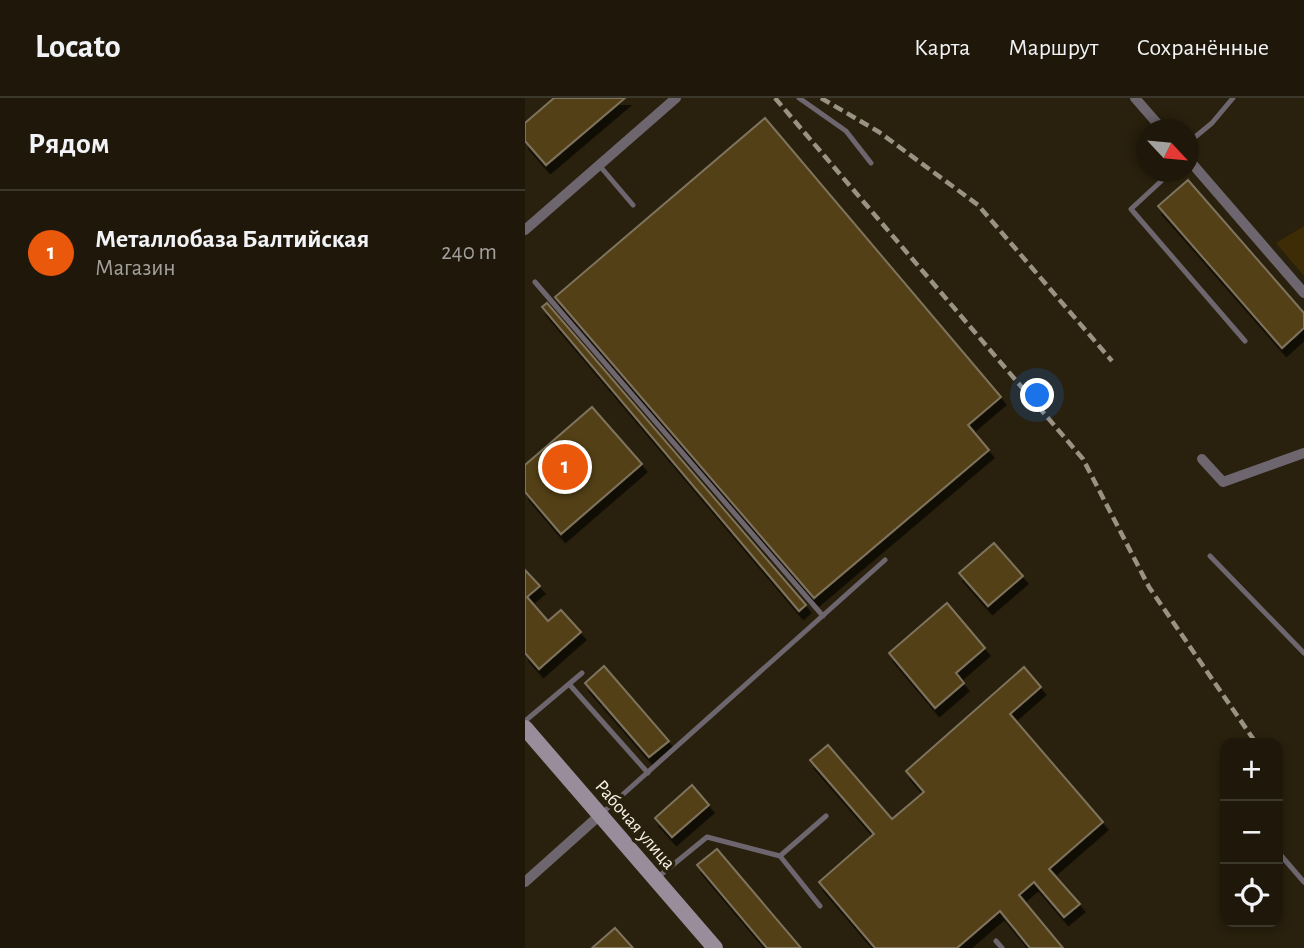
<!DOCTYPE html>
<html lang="ru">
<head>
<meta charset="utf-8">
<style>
  body { margin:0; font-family:"Alegreya Sans",sans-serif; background:#272113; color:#f1f3f6 }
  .controls { position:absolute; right:21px; bottom:21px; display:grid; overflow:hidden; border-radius:14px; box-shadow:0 4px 10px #0003 }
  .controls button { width:63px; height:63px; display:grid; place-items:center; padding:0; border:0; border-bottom:2px solid #3c372b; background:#1f180a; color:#f1f3f6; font:35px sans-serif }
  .compass { position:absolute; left:611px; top:21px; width:63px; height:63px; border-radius:50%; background:#1f180a; box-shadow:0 4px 10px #0003; rotate:116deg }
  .you { position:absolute; left:513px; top:298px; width:24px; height:24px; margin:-18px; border:5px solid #fff; border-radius:50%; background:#1a73e8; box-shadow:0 0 0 10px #1a73e833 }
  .badge { display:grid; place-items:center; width:46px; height:46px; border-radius:50%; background:#ea580c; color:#fff; font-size:23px; font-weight:700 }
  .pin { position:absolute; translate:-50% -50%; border:4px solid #fff; box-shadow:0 2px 7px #0006 }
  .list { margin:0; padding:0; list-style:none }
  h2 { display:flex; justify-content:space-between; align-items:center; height:91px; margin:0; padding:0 28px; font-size:30px }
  h2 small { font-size:23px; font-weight:400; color:#a1a09c }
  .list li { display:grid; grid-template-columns:46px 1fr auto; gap:21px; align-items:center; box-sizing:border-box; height:126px; padding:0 28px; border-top:2px solid #3c372b }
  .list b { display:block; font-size:26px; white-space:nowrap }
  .list p { margin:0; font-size:23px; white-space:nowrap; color:#a1a09c }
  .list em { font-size:23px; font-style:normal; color:#a1a09c }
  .icon { flex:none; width:38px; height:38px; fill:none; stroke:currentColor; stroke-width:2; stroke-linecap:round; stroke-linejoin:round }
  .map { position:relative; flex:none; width:779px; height:850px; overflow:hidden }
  header { display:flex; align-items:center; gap:42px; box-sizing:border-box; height:98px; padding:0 35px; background:#1f180a; border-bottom:2px solid #3c372b }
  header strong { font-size:33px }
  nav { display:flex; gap:38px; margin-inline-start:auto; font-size:24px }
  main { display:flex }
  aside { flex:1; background:#1f180a }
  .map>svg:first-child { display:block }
  .green { fill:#3d2c05 }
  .building { fill:#534016; stroke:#7e735d; stroke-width:2; filter:url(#shadow) }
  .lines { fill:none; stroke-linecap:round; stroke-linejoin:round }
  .service { stroke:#6d666e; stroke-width:5 }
  .minor { stroke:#6d666e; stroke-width:10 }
  .secondary { stroke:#998d9b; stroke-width:16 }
  .rail { stroke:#9a9383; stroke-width:4.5; stroke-dasharray:10 5; stroke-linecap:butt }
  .labels { text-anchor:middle; stroke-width:7; stroke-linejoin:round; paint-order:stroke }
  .street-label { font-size:19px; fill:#f8f2e6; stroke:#29200d }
</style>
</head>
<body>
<header>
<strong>Locato</strong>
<nav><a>Карта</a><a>Маршрут</a><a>Сохранённые</a></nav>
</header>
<main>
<aside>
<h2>Рядом<small></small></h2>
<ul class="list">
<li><span class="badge">1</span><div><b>Металлобаза Балтийская</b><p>Магазин</p></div><em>240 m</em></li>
</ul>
</aside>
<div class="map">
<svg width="779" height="850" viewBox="0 0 779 850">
  <defs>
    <filter id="shadow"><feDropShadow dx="4.5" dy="8" stdDeviation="0" flood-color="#0009"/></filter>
  </defs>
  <rect width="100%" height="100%" fill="#29200d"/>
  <!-- green -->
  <path class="green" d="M779 128V178L751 145Z"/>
  <!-- building -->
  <path class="building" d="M29 0H100L21 67 0 43V25Z
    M240 20 476 299 443 327 464 352 289 500 30 199Z
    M663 82 779 215V230L757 250 633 108Z
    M22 205 281 507 274 513 17 209Z
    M67 309 117 366 36 436 0 394V367Z
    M469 445 498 478 463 508 434 475Z
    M0 472 15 488 2 499 23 523 36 512 56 534 14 571 0 555Z
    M422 505 460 550 431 575 439 585 410 610 364 555Z
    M79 568 144 643 124 659 60 585Z
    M499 569 516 589 485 616 578 724 524 771 555 806 539 819 509 784 494 797 538 850H505L475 813 432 850H350L294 784 349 736 285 662 303 647 367 721 399 694 381 673Z
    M167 687 184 707 147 739 130 720Z
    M192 751 276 850H242L172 767Z
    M90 830 108 850H67Z"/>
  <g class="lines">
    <!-- service -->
    <path class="service" d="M274 0 321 33 346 65
      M664 44 687 25 708 0
      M74 67 108 107
      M646 74 606 111 720 243
      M10 184 298 518
      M685 458 779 555
      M44 586 123 675
      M0 623 57 575
      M76 716 360 462
      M753 754 779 784
      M255 758 295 808
      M133 779 182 739 255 758 301 718
      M471 843 477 850"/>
    <!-- minor -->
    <path class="minor" d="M610 0 638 32
      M664 62 779 195
      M0 132 151 0
      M677 361 698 384 779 355
      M0 784 76 716"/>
    <!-- secondary -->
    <path class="secondary" d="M0 630 190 850"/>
    <!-- rail -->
    <path class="rail" d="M250 0 558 361 624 489 731 645
      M296 0 354 34 453 107 587 263"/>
  </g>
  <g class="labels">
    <!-- street labels -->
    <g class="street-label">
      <text transform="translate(111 726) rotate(49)" y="7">Рабочая улица</text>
    </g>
  </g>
</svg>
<div class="controls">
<button>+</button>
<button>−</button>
<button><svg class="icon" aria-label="locate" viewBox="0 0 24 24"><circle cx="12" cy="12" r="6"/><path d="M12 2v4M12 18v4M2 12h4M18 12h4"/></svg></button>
</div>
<svg class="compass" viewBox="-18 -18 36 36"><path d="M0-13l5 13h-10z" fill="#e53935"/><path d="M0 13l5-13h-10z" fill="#a1a09c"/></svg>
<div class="you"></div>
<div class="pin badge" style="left:40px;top:369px">1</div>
</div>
</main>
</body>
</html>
